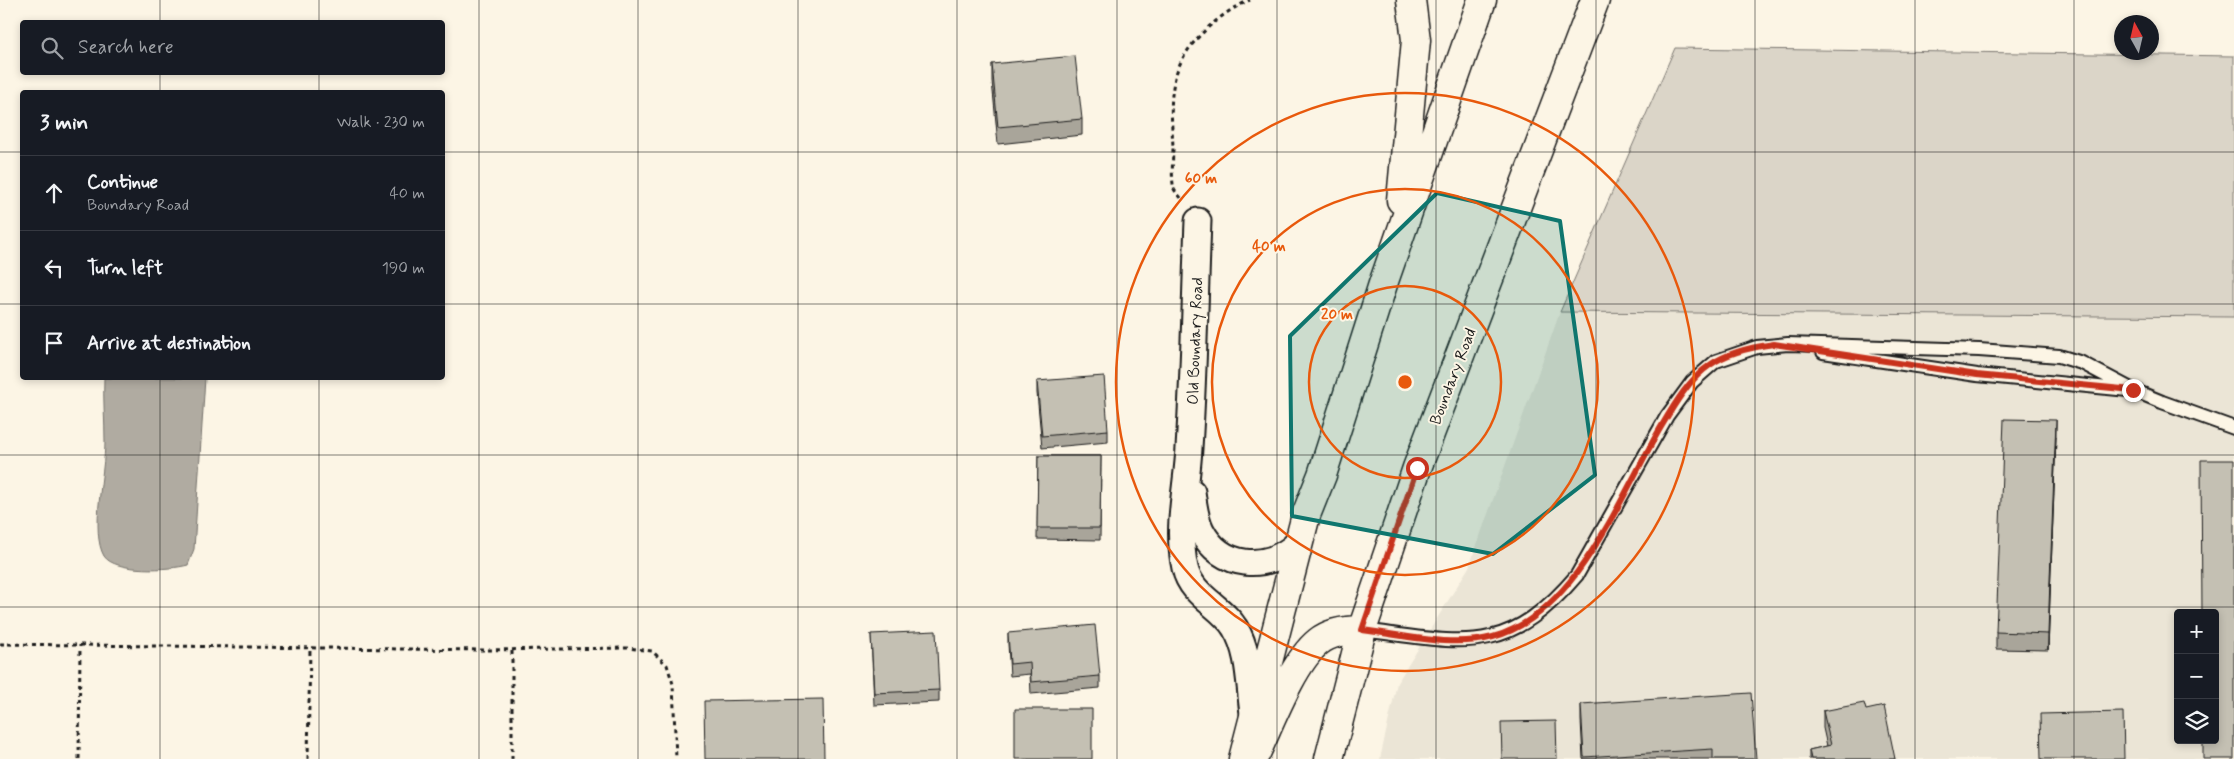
<!DOCTYPE html>
<html lang="en">
<head>
<meta charset="utf-8">
<style>
  body { margin:0; font-family:Mynerve,sans-serif; background:#20242c; color:#f1f3f6 }
  .controls { position:absolute; right:15px; bottom:15px; display:grid; overflow:hidden; border-radius:5px; box-shadow:0 2px 8px #0003 }
  .controls button { width:45px; height:45px; display:grid; place-items:center; padding:0; border:0; border-bottom:1px solid #363941; background:#171b24; color:#f1f3f6; font:25px sans-serif }
  .compass { position:absolute; left:2114px; top:15px; width:45px; height:45px; border-radius:50%; background:#171b24; box-shadow:0 2px 8px #0003; rotate:352deg }
  .stop { position:absolute; width:15px; height:15px; margin:-11px; border:4px solid #c8321e; border-radius:50%; background:#fff }
  .stop.end { background:#c8321e; border-color:#fff; box-shadow:0 1px 5px #0008 }
  .list { margin:0; padding:0; list-style:none }
  h2 { display:flex; justify-content:space-between; align-items:center; height:65px; margin:0; padding:0 20px; font-size:21px }
  h2 small { font-size:16px; font-weight:400; color:#9ea1a6 }
  .list li { display:grid; grid-template-columns:32px 1fr auto; gap:15px; align-items:center; box-sizing:border-box; height:75px; padding:0 20px; border-top:1px solid #363941 }
  .list b { display:block; font-size:19px; white-space:nowrap }
  .list p { margin:0; font-size:16px; white-space:nowrap; color:#9ea1a6 }
  .list em { font-size:16px; font-style:normal; color:#9ea1a6 }
  .icon { flex:none; width:28px; height:28px; fill:none; stroke:currentColor; stroke-width:2; stroke-linecap:round; stroke-linejoin:round }
  .map { position:relative; flex:none; width:2234px; height:759px; overflow:hidden }
  .search { position:absolute; background:#171b24; box-shadow:0 2px 8px #0003; left:20px; top:20px; width:425px; height:55px; display:flex; align-items:center; gap:12px; box-sizing:border-box; padding:0 18px; border-radius:5px; color:#9ea1a6; font-size:19px }
  .panel { position:absolute; background:#171b24; box-shadow:0 2px 8px #0003; left:20px; top:90px; width:425px; height:290px; border-radius:5px }
  .map>svg:first-child { display:block }
  .built { fill:#ebe5d6; fill-rule:evenodd }
  .green { fill:#dbd5c8; stroke:#7c7872 }
  .water { fill:#b0aba1; stroke:#75726c }
  .lines { fill:none; stroke-linecap:round; stroke-linejoin:round }
  .service-casing { stroke:#1c1c1c; stroke-width:16 }
  .minor-casing { stroke:#1c1c1c; stroke-width:29 }
  .primary-casing { stroke:#1c1c1c; stroke-width:31 }
  .path { stroke:#1c1c1c; stroke-width:3; stroke-dasharray:4 4; stroke-linecap:butt }
  .service { stroke:#fcf5e5; stroke-width:12 }
  .minor { stroke:#fcf5e5; stroke-width:25 }
  .primary { stroke:#fcf5e5; stroke-width:28 }
  .wall { fill:#a9a59a; stroke:#1c1c1c }
  .shaded-wall { fill:#89867d; stroke:#1c1c1c }
  .building { fill:#c4c0b3; stroke:#1c1c1c }
  .route { stroke:#c8321e; stroke-width:6 }
  .marked { fill:#0f766e; fill-opacity:0.2; stroke:#0f766e; stroke-width:4; stroke-linejoin:round }
  .grid { fill:none; stroke:#1c1c1c; stroke-width:1; stroke-opacity:0.55 }
  .ring { fill:none; stroke:#e8590c; stroke-width:2.5 }
  .labels { text-anchor:middle; stroke-width:4; stroke-linejoin:round; paint-order:stroke }
  .street-label { font-size:16px; fill:#1c1c1c; stroke:#fcf5e5 }
  .centre { fill:#e8590c; stroke:#fcf5e5; stroke-width:2.5 }
  .ring-label { font-size:15px; text-anchor:middle; font-weight:bold; fill:#e8590c; stroke:#fcf5e5; stroke-width:4; stroke-linejoin:round; paint-order:stroke }
</style>
</head>
<body>
<div class="map">
<svg width="2234" height="759" viewBox="0 0 2234 759">
  <rect width="100%" height="100%" fill="#fcf5e5"/>
  <filter id="ink" filterUnits="userSpaceOnUse"><feTurbulence type="fractalNoise" baseFrequency=".02" numOctaves="2"/><feDisplacementMap in="SourceGraphic" scale="10" xChannelSelector="R" yChannelSelector="G"/><feConvolveMatrix kernelMatrix="1 2 1 2 8 2 1 2 1" color-interpolation-filters="sRGB"/></filter>
  <g filter="url(#ink)">
    <!-- built -->
    <path class="built" d="M1560 312 2234 317V759H1380L1397 683 1469 567ZM2178 613H2215V740H2178Z"/>
    <!-- green -->
    <path class="green" d="M1675 48 2234 56V317L1560 312Z"/>
    <!-- water -->
    <path class="water" d="M104 378H205L194 549 188 565C170 570 115 573 104 556 90 532 105 472 105 442 105 421 103 399 104 378Z"/>
    <g class="lines">
      <defs>
        <path id="service" d="M1823 352 1977 375 2128 390
          M1362 630C1461 642 1505 660 1577 575L1667 416 1692 382 1716 361 1757 347 1788 344 1979 350 2059 356 2082 363 2133 390 2162 402 2234 428"/>
        <path id="minor" d="M1198 221C1195 296 1194 372 1189 448 1187 488 1176 528 1185 568 1191 596 1222 606 1235 628 1250 652 1249 686 1253 713
          M1192 492C1194 505 1195 518 1201 530 1221 569 1267 572 1297 544"/>
        <path id="primary" d="M1401 200 1416 40 1411 0
          M1256 753C1270 723 1293 662 1318 642 1330 632 1347 630 1362 630
          M1243 759 1306 515 1322 475 1383 284 1482 0
          M1329 759 1362 630 1417 468 1595 0"/>
      </defs>
      <!-- service casing -->
      <use href="#service" class="service-casing"/>
      <!-- minor casing -->
      <use href="#minor" class="minor-casing"/>
      <!-- primary casing -->
      <use href="#primary" class="primary-casing"/>
      <!-- path -->
      <path class="path" d="M1181 198C1179 195 1175 192 1174 189 1171 179 1173 157 1173 147 1172 124 1169 100 1175 78 1183 44 1220 13 1250 0
        M0 644 486 650 628 648 652 651 667 665 673 684 676 759
        M79 759 80 645
        M308 759 310 648
        M512 759V650"/>
      <!-- service -->
      <use href="#service" class="service"/>
      <!-- minor -->
      <use href="#minor" class="minor"/>
      <!-- primary -->
      <use href="#primary" class="primary"/>
    </g>
    <!-- wall -->
    <path class="wall" d="M992 64 1082 119V135L998 144 992 81Z
      M1037 381 1108 430V442L1042 448 1037 393Z
      M2056 437 2048 650 1996 649V632Z
      M1038 456H1101L1100 540 1037 539Z
      M1008 633 1100 676V688L1031 694 1030 674 1010 676 1008 644Z
      M871 634 939 690V702L874 705Z
      M1581 704 1756 759H1583L1581 720Z
      M1866 710 1895 759H1809V750L1827 746 1823 728V711Z"/>
    <!-- shaded-wall -->
    <path class="shaded-wall" d="M2056 420V437L2048 650V634Z"/>
    <!-- building -->
    <path class="building" d="M1075 56 1082 119 998 127 992 64Z
      M1104 376 1108 430 1042 436 1037 381Z
      M2004 419 2056 420 2048 634 1996 632Z
      M1038 456H1101L1100 528H1037Z
      M2201 460H2234V759H2203V740H2215V613H2202Z
      M1095 625 1100 676 1031 682 1030 662 1010 664 1008 633Z
      M936 631 939 690 874 693 871 634Z
      M1751 693 1756 759H1713V749L1584 757 1581 704Z
      M823 699 824 759H705L704 701Z
      M1864 703 1866 710 1884 706 1895 759H1811L1809 750 1831 745 1823 711Z
      M1015 709H1092V759H1015Z
      M2123 712 2124 759H2041L2040 714Z
      M1556 721 1557 759H1502L1501 722Z"/>
  </g>
  <g class="lines" filter="url(#ink)">
    <!-- route -->
    <path class="route" d="M1417 468 1362 630C1404 635 1452 648 1493 637 1576 615 1621 495 1661 427 1674 405 1689 379 1710 365 1728 352 1752 347 1774 344L1977 375 2133 390"/>
  </g>
  <!-- marked area -->
  <path class="marked" d="M1437 193 1560 221 1595 475 1493 554 1292 516 1290 336Z"/>
  <!-- grid -->
  <path class="grid" d="M160 0V22M319 0V22M479 0V759M638 0V759M798 0V759M957 0V759M1117 0V759M1277 0V759M1436 0V759M1596 0V759M1755 0V759M1915 0V759M2074 0V759M160 72V92M319 72V92M0 152H22M442 152H2234M0 304H22M442 304H2234M160 378V759M319 378V759M0 455H2234M0 607H2234"/>
  <!-- distance rings -->
  <g class="ring">
    <circle cx="1405" cy="382" r="96"/>
    <circle cx="1405" cy="382" r="193"/>
    <circle cx="1405" cy="382" r="289"/>
  </g>
  <g class="labels">
    <!-- street labels -->
    <g class="street-label">
      <text transform="translate(1194 341) rotate(-88)" y="6">Old Boundary Road</text>
      <text transform="translate(1452 376) rotate(-69)" y="6">Boundary Road</text>
    </g>
  </g>
  <circle cx="1405" cy="382" r="8" class="centre"/>
  <g class="ring-label">
    <text x="1201" y="183">60 m</text>
    <text x="1269" y="251">40 m</text>
    <text x="1337" y="319">20 m</text>
  </g>
</svg>
<div class="controls">
<button>+</button>
<button>−</button>
<button><svg class="icon" aria-label="layers" viewBox="0 0 24 24"><path d="M12 4l9 5-9 5-9-5zM3 14l9 5 9-5"/></svg></button>
</div>
<svg class="compass" viewBox="-18 -18 36 36"><path d="M0-13l5 13h-10z" fill="#e53935"/><path d="M0 13l5-13h-10z" fill="#9ea1a6"/></svg>
<div class="stop" style="left:1417px;top:468px"></div>
<div class="stop end" style="left:2133px;top:390px"></div>
<div class="search"><svg class="icon" aria-label="search" viewBox="0 0 24 24"><circle cx="10" cy="10" r="6"/><path d="M15 15l6 6"/></svg>Search here</div>
<section class="panel">
<h2>3 min<small>Walk · 230 m</small></h2>
<ul class="list">
<li><svg class="icon" aria-label="ahead" viewBox="0 0 24 24"><path d="M12 20V5M6 11l6-6 6 6"/></svg><div><b>Continue</b><p>Boundary Road</p></div><em>40 m</em></li>
<li><svg class="icon" aria-label="left" viewBox="0 0 24 24"><path d="M17 20v-9H6M10 6l-5 5 5 5"/></svg><div><b>Turn left</b></div><em>190 m</em></li>
<li><svg class="icon" aria-label="arrive" viewBox="0 0 24 24"><path d="M6 21V4h12l-3 4 3 4H6"/></svg><div><b>Arrive at destination</b></div></li>
</ul>
</section>
</div>
</body>
</html>
